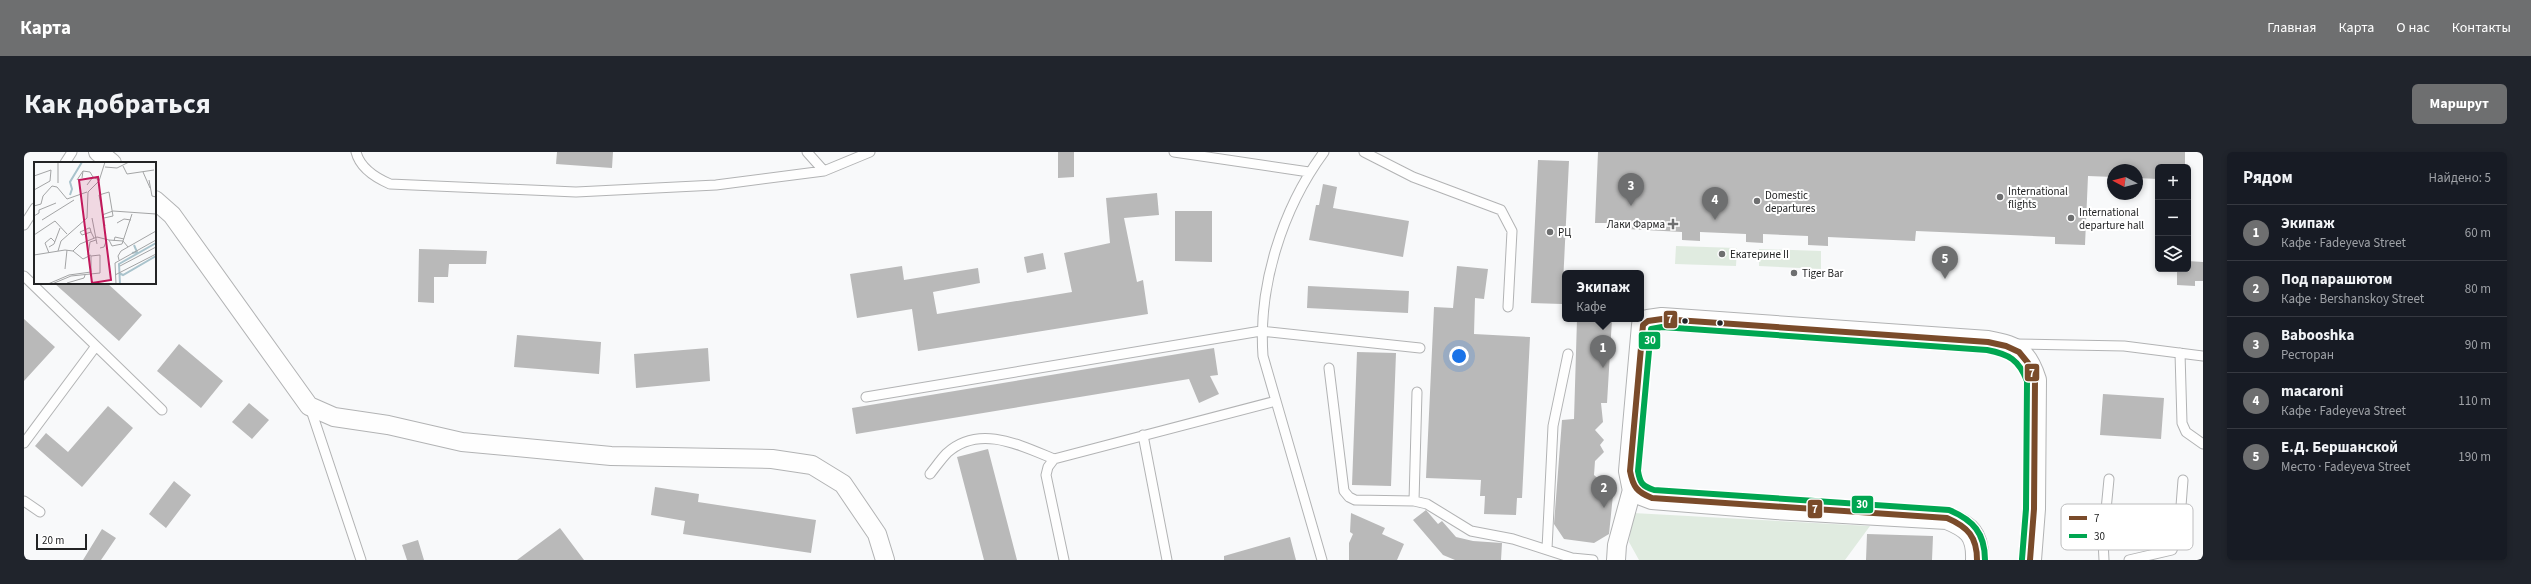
<!DOCTYPE html>
<html lang="ru">
<head>
<meta charset="utf-8">
<style>
  body { margin:0; font-family:"Source Sans 3",sans-serif; background:#20242c; color:#f1f3f6 }
  .controls { position:absolute; right:12px; top:12px; display:grid; overflow:hidden; border-radius:6px; box-shadow:0 2px 6px #0003 }
  .controls button { width:36px; height:36px; display:grid; place-items:center; padding:0; border:0; border-bottom:1px solid #363941; background:#171b24; color:#f1f3f6; font:20px sans-serif }
  .compass { position:absolute; left:2083px; top:12px; width:36px; height:36px; border-radius:50%; background:#171b24; box-shadow:0 2px 6px #0003; rotate:277deg }
  .scale { position:absolute; left:12px; bottom:10px; width:51px; box-sizing:border-box; padding-left:4px; border:2px solid #232425; border-top:0; font-size:11px; line-height:14px; white-space:nowrap; color:#232425; -webkit-text-stroke:3px #fff; paint-order:stroke }
  .you { position:absolute; left:1435px; top:204px; width:14px; height:14px; margin:-10px; border:3px solid #fff; border-radius:50%; background:#1a73e8; box-shadow:0 0 0 6px #1a73e833 }
  .badge { display:grid; place-items:center; width:26px; height:26px; border-radius:50%; background:#6e6f70; color:#fff; font-size:13px; font-weight:700 }
  .pin { position:absolute; translate:-50% -33px; filter:drop-shadow(0 1px 2px #0008) }
  .pin::after { content:''; position:absolute; top:21px; width:14px; height:12px; background:inherit; clip-path:polygon(0 0,100% 0,50% 100%) }
  .popup { position:absolute; left:1538px; top:118px; width:82px; height:52px; box-sizing:border-box; display:grid; place-content:center; border-radius:6px; background:#171b24; filter:drop-shadow(0 1px 3px #0005); font-size:13px; white-space:nowrap; color:#9ea1a6 }
  .popup b { font-size:15px; color:#f1f3f6 }
  .popup::after { content:''; position:absolute; left:50%; top:100%; margin-left:-8px; border:8px solid transparent; border-top-color:#171b24 }
  .list { margin:0; padding:0; list-style:none }
  h2 { display:flex; justify-content:space-between; align-items:center; height:52px; margin:0; padding:0 16px; font-size:17px }
  h2 small { font-size:13px; font-weight:400; color:#9ea1a6 }
  .list li { display:grid; grid-template-columns:26px 1fr auto; gap:12px; align-items:center; box-sizing:border-box; height:56px; padding:0 16px; border-top:1px solid #363941 }
  .list b { display:block; font-size:15px; white-space:nowrap }
  .list p { margin:0; font-size:13px; white-space:nowrap; color:#9ea1a6 }
  .list em { font-size:13px; font-style:normal; color:#9ea1a6 }
  .icon { flex:none; width:22px; height:22px; fill:none; stroke:currentColor; stroke-width:2; stroke-linecap:round; stroke-linejoin:round }
  .map { position:relative; flex:none; width:2179px; height:408px; overflow:hidden; border-radius:6px }
  header { display:flex; align-items:center; gap:24px; box-sizing:border-box; height:56px; padding:0 20px; background:#6e6f70; color:#fff }
  header strong { font-size:19px }
  nav { display:flex; gap:22px; margin-inline-start:auto; font-size:14px }
  .intro { display:flex; align-items:center; justify-content:space-between; box-sizing:border-box; height:96px; padding:0 24px }
  h1 { margin:0; font-size:28px }
  .button { padding:10px 18px; border-radius:6px; background:#6e6f70; color:#fff; font-size:14px; font-weight:700 }
  main { display:flex; gap:24px; padding:0 24px }
  aside { flex:1; background:#171b24; border-radius:6px; box-shadow:0 2px 6px #0003 }
  .map>svg:first-child { display:block }
  .green { fill:#e0ebe0 }
  .building { fill:#b9b9b9 }
  .lines { fill:none; stroke-linecap:round; stroke-linejoin:round }
  .lane-casing { stroke:#b2b3b4; stroke-width:11 }
  .street-casing { stroke:#b2b3b4; stroke-width:20 }
  .secondary-casing { stroke:#b2b3b4; stroke-width:24 }
  .lane { stroke:#fefefe; stroke-width:9 }
  .street { stroke:#fefefe; stroke-width:18 }
  .secondary { stroke:#fefefe; stroke-width:22 }
  .bus-1-casing { stroke:#fff; stroke-width:9 }
  .bus-2-casing { stroke:#fff; stroke-width:9 }
  .bus-1 { stroke:#7a4b2a; stroke-width:6 }
  .bus-2 { stroke:#00a651; stroke-width:6 }
  .poi-dot { fill:#6e6f70; stroke:#fff; stroke-width:1.5 }
  .bus-dot { fill:#232425; stroke:#fff; stroke-width:1.5 }
  .labels { text-anchor:middle; stroke-width:4; stroke-linejoin:round; paint-order:stroke }
  .poi-label { font-size:11px; fill:#232425; stroke:#fff; text-anchor:start }
  .inset-river { fill:none; stroke:#a9c3cc; stroke-width:2 }
  .inset-road { fill:none; stroke:#a3a4a5; stroke-width:1 }
  .view { fill:#c2185b; fill-opacity:0.15; stroke:#c2185b; stroke-width:2 }
  .inset-edge { fill:none; stroke:#232425; stroke-width:2 }
  .key { fill:#fff; stroke:#bdbdbe; stroke-width:1 }
  .key-label { font-size:11px; fill:#232425 }
  .line-badge { stroke:#fff; stroke-width:1.5 }
  .badge-label { font-size:11px; text-anchor:middle; font-weight:bold; fill:#fff }
</style>
</head>
<body>
<header>
<strong>Карта</strong>
<nav><a>Главная</a><a>Карта</a><a>О нас</a><a>Контакты</a></nav>
</header>
<div class="intro"><h1>Как добраться</h1><a class="button">Маршрут</a></div>
<main>
<div class="map">
<svg width="2179" height="408" viewBox="0 0 2179 408">
  <rect width="100%" height="100%" fill="#f8f9fa"/>
  <!-- green -->
  <path class="green" d="M1652 94 1713 96 1712 114 1651 112Z
    M1735 97 1797 99V117L1735 114Z
    M1609 361 1846 374 1821 408H1615L1605 390Z"/>
  <!-- building -->
  <path class="building" d="M533 0H589L588 16 532 12Z
    M1034 0H1050V25L1034 26Z
    M1574 0H2161V15H2134V27L2113 26V18H2089V25L2064 24 2061 93 2031 92V85L1892 79 1891 89 1804 85V94L1784 93V84L1739 82V91L1722 90V82L1676 80V89L1658 88V80L1583 76 1584 71H1571Z
    M1514 8 1545 9 1538 152 1507 151Z
    M1299 32 1313 35 1309 56 1385 69 1379 105 1285 88 1292 53H1295Z
    M1133 41 1135 63 1100 66 1113 130 1119 128 1124 162 894 199 888 157 833 166 826 122 878 114 880 128 954 116 956 131 909 140 913 162 1048 140 1040 101 1086 91 1082 46Z
    M1151 59H1188V110L1151 109Z
    M395 97 463 99 462 112H425L424 125H410V151L394 150Z
    M1019 101 1022 117 1003 121 1000 105Z
    M2164 109 2179 110V129H2171V134L2153 133V117H2164Z
    M1433 114 1464 117 1460 147 1451 146 1450 182 1506 185 1498 346H1493L1492 363 1460 362 1461 344H1456L1457 328 1402 326 1410 155 1429 156Z
    M30 131H83L118 163 95 189Z
    M1284 134 1385 139 1384 161 1283 156Z
    M0 167 31 195 0 229Z
    M1553 167H1588L1583 251H1577L1579 270 1571 278 1580 288 1576 293 1580 300 1571 309 1570 323 1580 332V342L1589 343 1585 382 1570 391 1540 387 1530 372 1538 268 1550 267Z
    M493 183 577 190 575 222 490 215Z
    M155 192 199 229 177 256 133 219Z
    M684 196 686 229 612 236 610 202Z
    M1190 196 1194 223 1186 224 1195 242 1175 251 1165 227 832 282 828 256Z
    M1333 200 1372 201 1367 334 1328 333Z
    M2079 242 2140 246 2137 287 2076 283Z
    M225 251 245 268 228 287 208 270Z
    M84 254 109 276 58 335 11 294 22 281 44 300Z
    M964 297 993 408H960L933 305Z
    M150 329 167 343 142 376 125 362Z
    M631 335 675 342 674 350 792 368 787 401 659 382 661 369 627 363Z
    M1402 358 1414 372 1418 369 1432 385 1449 389 1478 391 1477 408H1431L1419 403 1389 368Z
    M1327 361 1361 376 1358 382 1380 392 1373 408H1325V391L1329 382 1326 380Z
    M536 376 560 408H493Z
    M78 377 92 386 77 408H59Z
    M1843 382 1909 384 1908 408H1842Z
    M1266 385 1272 408H1200V404Z
    M394 388 400 408H383L378 393Z"/>
  <g class="lines">
    <defs>
      <path id="lane" d="M332 0C336 16 352 26 366 32L552 40 692 33 800 19 846 0
        M783 0 800 19
        M1150 0 1285 20
        M1340 0 1389 25 1477 58 1488 79 1484 155
        M41 11 48 0
        M0 73 11 56
        M0 124 138 258
        M1990 192 2100 194 2179 204
        M2156 201 2158 271 2162 280 2179 292
        M1305 216 1320 339 1325 345 1331 348 1390 349 1403 352 1447 379 1489 387 1548 406 1569 408
        M842 245 1237 179 1396 196
        M286 255 337 408
        M1119 283 1143 408
        M0 291 72 194
        M906 322C911 316 917 307 923 301 955 272 996 293 1030 307
        M0 349 16 360
        M1390 349 1393 240
        M1523 397 1529 274 1544 202
        M1040 408 1022 323 1024 315 1030 307 1252 249
        M1298 408 1239 204C1234 134 1258 57 1300 0
        M2080 408 2079 389 2085 327
        M2105 408 2148 398 2155 380 2159 328"/>
      <path id="street" d="M74 0 88 11
        M131 48 148 63 285 254 310 265 364 273 438 290 587 304 748 307 788 313 819 332 853 382 861 408
        M1592 408 1593 393 1609 334"/>
      <path id="secondary" d="M1953 408C1954 382 1945 375 1923 366L1752 356 1628 346 1615 341 1609 334 1606 319 1619 173 1624 169 1638 167 1964 190C1993 195 2002 200 2011 228L2010 357 2006 408"/>
    </defs>
    <!-- lane casing -->
    <use href="#lane" class="lane-casing"/>
    <!-- street casing -->
    <use href="#street" class="street-casing"/>
    <!-- secondary casing -->
    <use href="#secondary" class="secondary-casing"/>
    <!-- lane -->
    <use href="#lane" class="lane"/>
    <!-- street -->
    <use href="#street" class="street"/>
    <!-- secondary -->
    <use href="#secondary" class="secondary"/>
    <defs>
      <path id="bus-1" d="M1953 408C1953 385 1944 375 1923 366L1628 346C1613 340 1609 335 1606 319L1619 173 1624 169 1638 167 1964 190 1982 194 1995 200 2004 211 2011 228 2010 357 2006 408"/>
      <path id="bus-2" d="M1961 408C1961 381 1949 368 1925 358L1630 338C1618 334 1616 331 1614 319L1627 177 1638 175 1963 198C1985 202 1995 208 2003 229L2002 357 1998 407"/>
    </defs>
    <!-- bus-1 casing -->
    <use href="#bus-1" class="bus-1-casing"/>
    <!-- bus-2 casing -->
    <use href="#bus-2" class="bus-2-casing"/>
    <!-- bus-1 -->
    <use href="#bus-1" class="bus-1"/>
    <!-- bus-2 -->
    <use href="#bus-2" class="bus-2"/>
  </g>
  <!-- markers -->
  <g class="poi-dot">
    <circle cx="1976" cy="45" r="4"/>
    <circle cx="1733" cy="49" r="4"/>
    <circle cx="2047" cy="66" r="4"/>
    <path d="M1647 66h4v4h4v4h-4v4h-4v-4h-4v-4h4z"/>
    <circle cx="1526" cy="80" r="4"/>
    <circle cx="1698" cy="102" r="4"/>
    <circle cx="1770" cy="121" r="4"/>
  </g>
  <g class="bus-dot">
    <circle cx="1661" cy="169" r="3.5"/>
    <circle cx="1696" cy="171" r="3.5"/>
  </g>
  <g class="labels">
    <!-- poi labels -->
    <g class="poi-label">
      <text x="1984" y="43">International<tspan x="1984" dy="13">flights</tspan></text>
      <text x="1741" y="47">Domestic<tspan x="1741" dy="13">departures</tspan></text>
      <text x="2055" y="64">International<tspan x="2055" dy="13">departure hall</tspan></text>
      <text x="1641" y="76" text-anchor="end">Лаки Фарма</text>
      <text x="1534" y="84">РЦ</text>
      <text x="1706" y="106">Екатерине II</text>
      <text x="1778" y="125">Tiger Bar</text>
    </g>
  </g>
  <!-- overview -->
  <g transform="translate(10 10)">
    <rect width="122" height="122" fill="#f8f9fa"/>
    <path class="inset-river" d="M36 33 38 27 36 20 48 0M98 91 103 90 100 83M85 111 89 113 122 94M86 122 85 102 122 81"/>
    <path class="inset-road" d="M89 4 93 12 120 8M71 5 83 6 95 0M49 9 56 10 59 15M109 10 116 26M0 14 17 8 16 19 0 28M43 18 49 9 48 16M115 18 118 34 122 35M24 21V0M53 23 59 15 65 18M0 44 7 42 9 34 18 24 23 25 33 37 53 30M68 53 79 49 122 52M0 54 5 51V48L22 41M58 56 63 82M70 56 79 54 75 30 65 33 71 64M8 58 40 38M83 61 90 57 97 58M57 70 48 73 46 70 55 66H56L57 70 60 76M0 73 21 59 33 72M75 78 89 79 94 85M80 79 81 75 90 77M15 85 20 82 26 66M66 86 70 85 73 77M24 89 27 79 53 56 54 30 65 19 71 0M39 89 46 82 63 75 75 78 78 84 88 82 98 52M15 91 11 81 17 76 21 80M0 93 31 88 39 89 49 97 57 93M54 93 56 80 62 78M85 98 84 94 87 89 122 69M86 104 122 85M31 107 33 88M81 113 122 92M33 121 50 116 51 113M14 122 35 113 57 110V94L66 93V111L37 114 18 122M82 122 81 101 122 78"/>
    <path class="view" d="M64 15 77 118 58 121 45 18Z"/>
    <rect width="122" height="122" class="inset-edge"/>
  </g>
  <!-- legend -->
  <rect x="2037" y="352" width="132" height="46" rx="6" class="key"/>
  <rect x="2045" y="364" width="18" height="4" fill="#7a4b2a"/>
  <rect x="2045" y="382" width="18" height="4" fill="#00a651"/>
  <g class="key-label">
    <text x="2070" y="370">7</text>
    <text x="2070" y="388">30</text>
  </g>
  <g class="line-badge">
    <rect x="1639" y="158" width="15" height="19" rx="4" fill="#7a4b2a"/>
    <rect x="1614" y="179" width="23" height="19" rx="4" fill="#00a651"/>
    <rect x="2000" y="211" width="16" height="19" rx="4" fill="#7a4b2a"/>
    <rect x="1827" y="343" width="23" height="19" rx="4" fill="#00a651"/>
    <rect x="1783" y="347" width="16" height="20" rx="4" fill="#7a4b2a"/>
  </g>
  <g class="badge-label">
    <text x="1646" y="171">7</text>
    <text x="1626" y="192">30</text>
    <text x="2008" y="225">7</text>
    <text x="1838" y="356">30</text>
    <text x="1791" y="361">7</text>
  </g>
</svg>
<div class="controls">
<button>+</button>
<button>−</button>
<button><svg class="icon" aria-label="layers" viewBox="0 0 24 24"><path d="M12 4l9 5-9 5-9-5zM3 14l9 5 9-5"/></svg></button>
</div>
<svg class="compass" viewBox="-18 -18 36 36"><path d="M0-13l5 13h-10z" fill="#e53935"/><path d="M0 13l5-13h-10z" fill="#9ea1a6"/></svg>
<div class="scale">20 m</div>
<div class="you"></div>
<div class="pin badge" style="left:1579px;top:216px">1</div>
<div class="popup"><b>Экипаж</b>Кафе</div>
<div class="pin badge" style="left:1580px;top:356px">2</div>
<div class="pin badge" style="left:1607px;top:54px">3</div>
<div class="pin badge" style="left:1691px;top:68px">4</div>
<div class="pin badge" style="left:1921px;top:127px">5</div>
</div>
<aside>
<h2>Рядом<small>Найдено: 5</small></h2>
<ul class="list">
<li><span class="badge">1</span><div><b>Экипаж</b><p>Кафе · Fadeyeva Street</p></div><em>60 m</em></li>
<li><span class="badge">2</span><div><b>Под парашютом</b><p>Кафе · Bershanskoy Street</p></div><em>80 m</em></li>
<li><span class="badge">3</span><div><b>Babooshka</b><p>Ресторан</p></div><em>90 m</em></li>
<li><span class="badge">4</span><div><b>macaroni</b><p>Кафе · Fadeyeva Street</p></div><em>110 m</em></li>
<li><span class="badge">5</span><div><b>Е.Д. Бершанской</b><p>Место · Fadeyeva Street</p></div><em>190 m</em></li>
</ul>
</aside>
</main>
</body>
</html>
